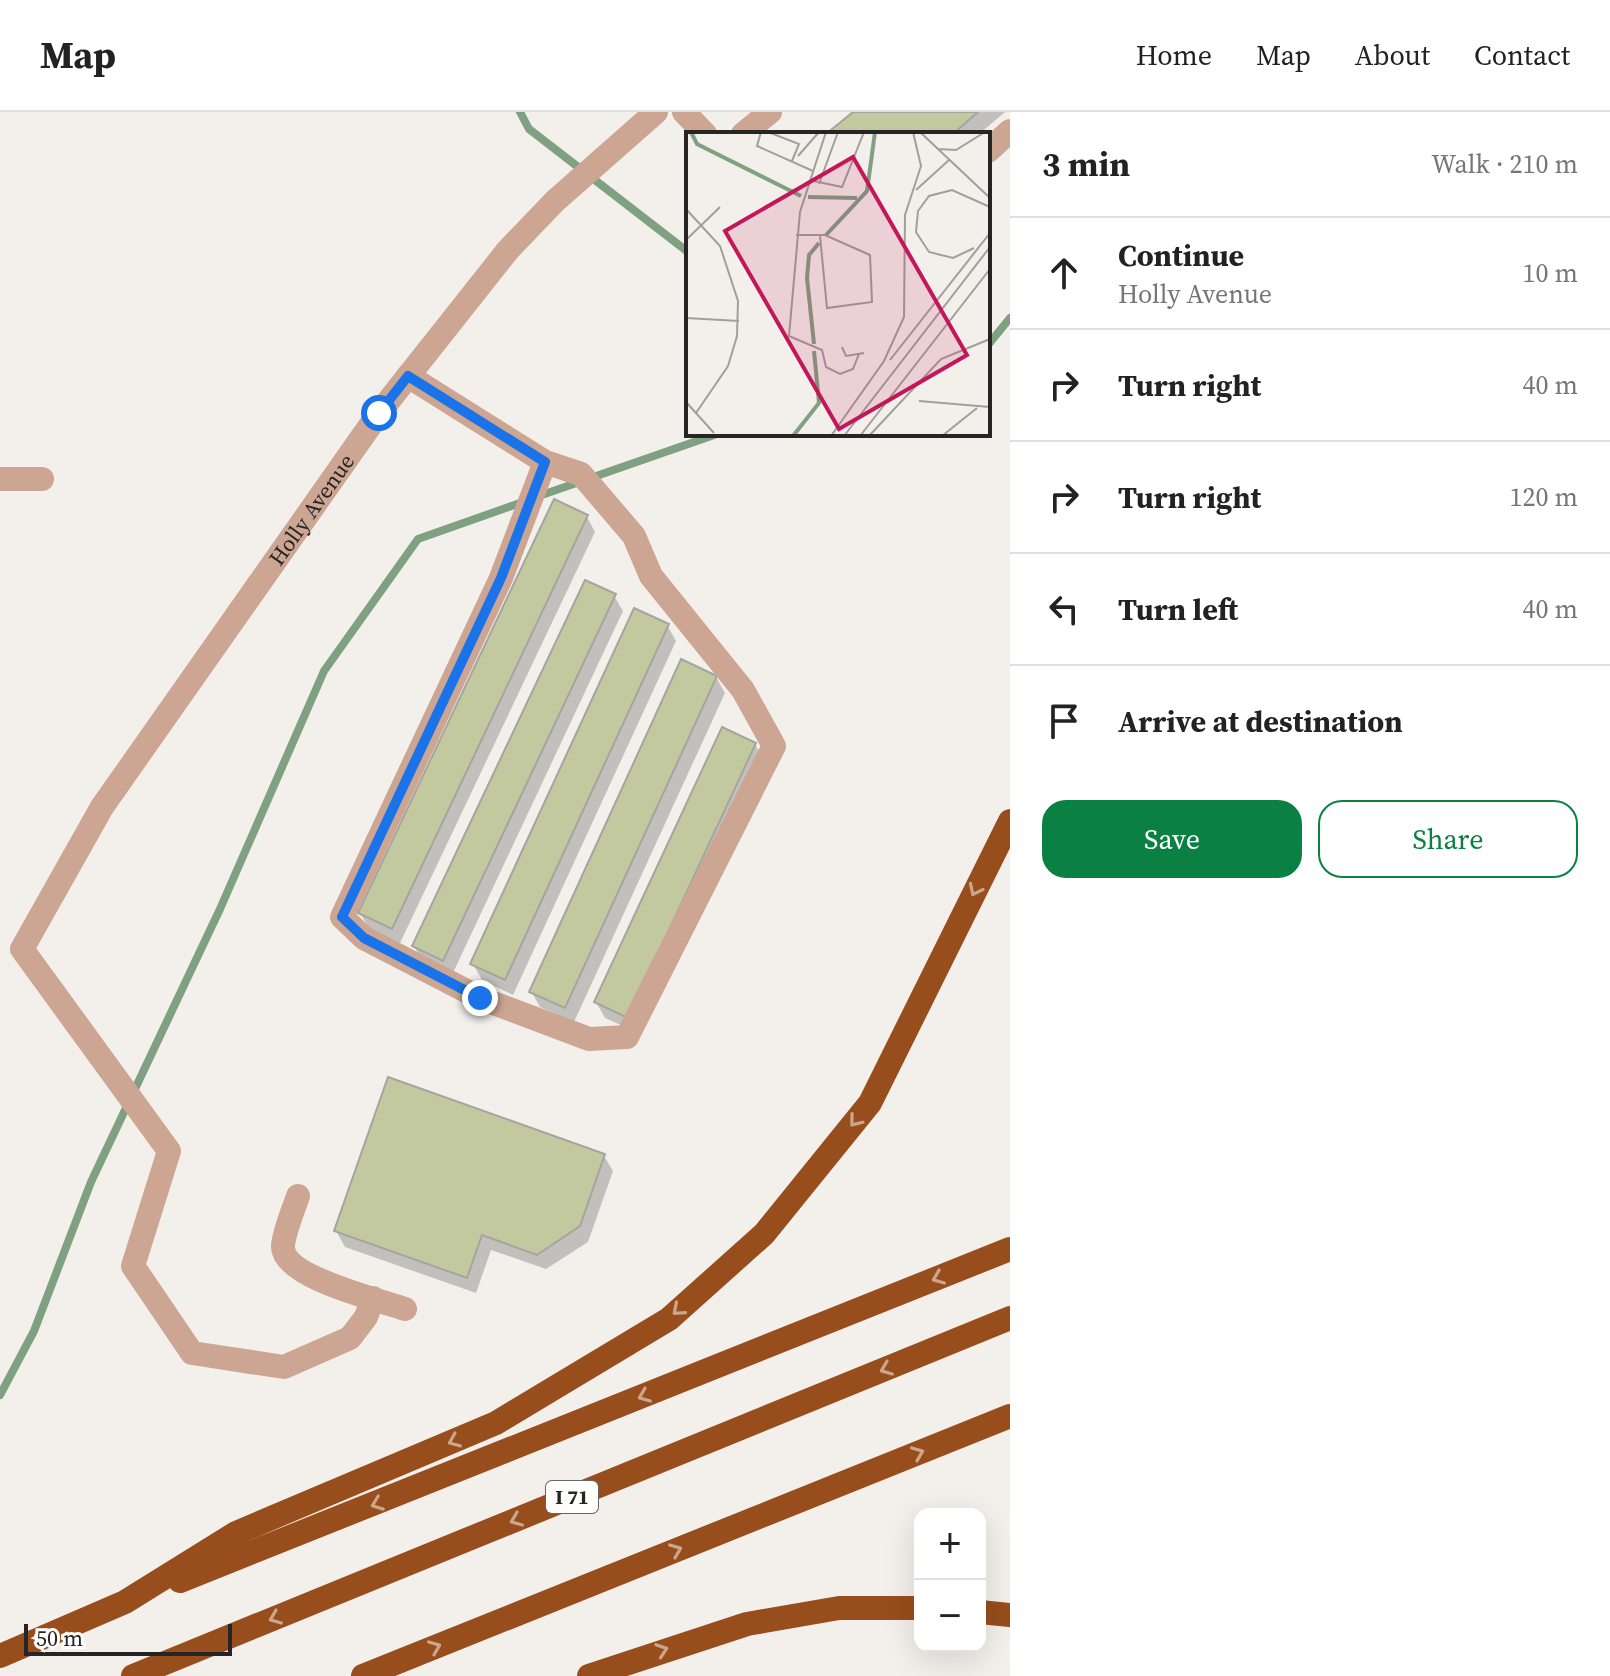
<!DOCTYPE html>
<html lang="en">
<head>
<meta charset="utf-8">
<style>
  body { margin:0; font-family:"Source Serif 4",serif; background:#f2f2f2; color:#222 }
  .controls { position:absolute; right:24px; bottom:24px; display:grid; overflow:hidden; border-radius:16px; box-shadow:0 8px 32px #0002 }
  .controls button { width:72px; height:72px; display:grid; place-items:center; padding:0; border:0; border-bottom:2px solid #e0e0e0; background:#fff; color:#222; font:40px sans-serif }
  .scale { position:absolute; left:24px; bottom:20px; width:208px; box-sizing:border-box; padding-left:8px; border:4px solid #262523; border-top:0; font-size:22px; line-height:28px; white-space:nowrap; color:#262523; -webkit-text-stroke:6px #fffefc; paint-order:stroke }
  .stop { position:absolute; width:24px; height:24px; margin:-18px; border:6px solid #1a73e8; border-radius:50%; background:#fff }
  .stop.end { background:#1a73e8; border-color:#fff; box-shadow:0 2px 8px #0008 }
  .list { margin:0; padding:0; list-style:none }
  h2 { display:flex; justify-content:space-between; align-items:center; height:104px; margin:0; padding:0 32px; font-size:34px }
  h2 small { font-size:26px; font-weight:400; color:#767676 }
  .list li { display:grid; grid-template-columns:52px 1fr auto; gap:24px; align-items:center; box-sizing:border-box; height:112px; padding:0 32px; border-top:2px solid #e0e0e0 }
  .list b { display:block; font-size:30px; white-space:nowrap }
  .list p { margin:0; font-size:26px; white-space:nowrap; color:#767676 }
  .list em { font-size:26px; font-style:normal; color:#767676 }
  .actions { display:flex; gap:16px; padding:24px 32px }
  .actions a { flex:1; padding:18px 0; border:2px solid #0b8043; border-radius:24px; text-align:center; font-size:28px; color:#0b8043 }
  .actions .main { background:#0b8043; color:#fff }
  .icon { flex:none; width:44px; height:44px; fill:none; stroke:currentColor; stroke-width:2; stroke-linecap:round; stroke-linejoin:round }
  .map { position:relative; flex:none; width:1010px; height:1564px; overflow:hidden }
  header { display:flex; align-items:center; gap:48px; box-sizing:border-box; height:112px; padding:0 40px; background:#fff; border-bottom:2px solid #e0e0e0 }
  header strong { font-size:38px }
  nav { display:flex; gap:44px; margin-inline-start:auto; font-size:28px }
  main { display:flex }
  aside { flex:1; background:#fff }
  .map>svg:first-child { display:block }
  .shadow { fill:#0003 }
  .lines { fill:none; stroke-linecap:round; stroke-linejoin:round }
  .stream { stroke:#7fa081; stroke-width:8 }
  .building { fill:#c3c99e; stroke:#a4a5a0; stroke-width:2 }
  .minor { stroke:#cca692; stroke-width:24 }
  .highway { stroke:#984d1c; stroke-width:24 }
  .oneway { stroke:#cca68c }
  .route { stroke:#1a73e8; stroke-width:10 }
  .labels { text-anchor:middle; stroke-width:6; stroke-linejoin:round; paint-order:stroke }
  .shield { fill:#fffefc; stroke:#676664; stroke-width:2 }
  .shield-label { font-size:20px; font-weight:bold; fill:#262523 }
  .street-label { font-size:22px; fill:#262523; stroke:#fffefc }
  .inset-river { fill:none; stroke:#7fa081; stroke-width:4 }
  .inset-road { fill:none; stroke:#a19f9b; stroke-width:2 }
  .view { fill:#c2185b; fill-opacity:0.15; stroke:#c2185b; stroke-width:4 }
  .inset-edge { fill:none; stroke:#262523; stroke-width:4 }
</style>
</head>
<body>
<header>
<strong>Map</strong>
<nav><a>Home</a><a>Map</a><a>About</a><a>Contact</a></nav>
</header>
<main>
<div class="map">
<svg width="1010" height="1564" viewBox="0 0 1010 1564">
  <rect width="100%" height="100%" fill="#f3f0eb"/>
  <!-- shadow -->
  <path class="shadow" d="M856 0H1005L979 22H829Z
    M587 405 595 420 400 831 369 816 360 801Z
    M614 484 623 499 452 863 423 850 414 834Z
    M667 513 676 529 513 883 482 868 473 852Z
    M716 565 725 581 574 910 540 895 531 879Z
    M755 632 764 648 637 920 605 906 596 890Z
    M604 1044 613 1059 588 1130 546 1157 491 1138 476 1181 345 1135 336 1119Z"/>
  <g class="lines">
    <!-- stream -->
    <path class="stream" d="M520 0 529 17 688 140
      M988 233 1010 206
      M536 385 717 322
      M0 1283 34 1219 91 1070 220 797 324 559 418 427 523 390"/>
  </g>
  <!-- building -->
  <path class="building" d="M853 0H978L953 22H826Z
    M554 387 588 403 392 817 358 801Z
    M585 468 616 482 443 849 412 834Z
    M634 496 669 512 505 868 470 852Z
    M681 547 717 564 565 896 529 880Z
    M722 615 756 631 628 906 594 890Z
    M388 965 605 1042 580 1114 537 1143 482 1123 467 1166 334 1119Z"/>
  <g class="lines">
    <!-- minor -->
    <g class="minor">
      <path d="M684 0 705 22"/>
      <path d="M743 22 770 0"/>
      <path d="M988 39 1010 19"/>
      <path d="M408 264 545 350 581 362 634 424 651 464 743 578 774 634 627 925 589 927 480 886 364 826 342 805 501 466 545 350"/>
      <path d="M0 367H42"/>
      <path d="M298 1084C293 1099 285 1117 283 1133 280 1165 380 1188 405 1197"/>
      <path id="s1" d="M373 1186 366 1205 350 1226 284 1255 192 1241 133 1154 169 1039 22 837 102 695 379 301 508 138 555 89 656 0"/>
    </g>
    <!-- highway -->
    <path class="highway" d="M180 1469 1010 1137
      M980 1500 1010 1503
      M0 1544 125 1490 236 1421 496 1311 669 1207 764 1122 870 991 1010 709
      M133 1564 1010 1206
      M363 1564 1010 1304
      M589 1564 747 1512 839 1496H920"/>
  </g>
  <!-- one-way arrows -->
  <defs><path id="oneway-chevron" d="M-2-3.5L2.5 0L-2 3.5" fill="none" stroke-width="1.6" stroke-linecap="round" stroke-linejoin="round" transform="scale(2)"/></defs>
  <g class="oneway">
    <use href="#oneway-chevron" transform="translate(975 778) rotate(116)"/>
    <use href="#oneway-chevron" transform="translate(855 1009) rotate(129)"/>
    <use href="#oneway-chevron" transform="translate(938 1166) rotate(158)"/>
    <use href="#oneway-chevron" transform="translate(678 1198) rotate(139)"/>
    <use href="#oneway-chevron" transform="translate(886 1257) rotate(158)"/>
    <use href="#oneway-chevron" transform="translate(644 1284) rotate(158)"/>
    <use href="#oneway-chevron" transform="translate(454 1329) rotate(157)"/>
    <use href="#oneway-chevron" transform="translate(918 1341) rotate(-22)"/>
    <use href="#oneway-chevron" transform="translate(377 1392) rotate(159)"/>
    <use href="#oneway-chevron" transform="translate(516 1408) rotate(158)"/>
    <use href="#oneway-chevron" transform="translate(676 1438) rotate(-22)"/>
    <use href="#oneway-chevron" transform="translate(275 1506) rotate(158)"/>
    <use href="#oneway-chevron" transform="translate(435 1535) rotate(-22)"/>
    <use href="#oneway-chevron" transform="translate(662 1538) rotate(-19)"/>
  </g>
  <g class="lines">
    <!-- route -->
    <path class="route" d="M379 301 408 264 545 350 501 466 342 805 364 826 480 886"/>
  </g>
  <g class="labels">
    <!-- shield labels -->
    <rect class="shield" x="546" y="1369" width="52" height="32" rx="6"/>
    <g class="shield-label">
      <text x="572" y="1392">I 71</text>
    </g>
    <!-- street labels -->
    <g class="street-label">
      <text dy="8" stroke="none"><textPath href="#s1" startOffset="1214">Holly Avenue</textPath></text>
    </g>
  </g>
  <!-- overview -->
  <g transform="translate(686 20)">
    <rect width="304" height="304" fill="#f3f0eb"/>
    <path class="inset-river" d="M5 0 11 12 115 64M122 65 171 66M140 103 181 59 189 0M128 212 121 146 123 123 133 111M107 304 133 271 128 219"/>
    <path class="inset-road" d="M75 0 71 14 127 39M82 0 113 12 106 29M140 0 114 80 103 204 136 218 140 235 154 242 167 237 173 222M234 0 304 66M252 17 270 18 299 0M112 24 133 0M123 48 156 55 178 0M133 52 152 0M230 58 263 28M0 77 34 114 52 169 51 204 42 234 10 281M110 103H139L184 123 186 170 141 176 134 104M0 108 34 75M288 116 267 126 243 120 230 100 232 79 243 64 266 58 304 75M0 186 53 189M156 215 160 224 178 221M204 228 304 101M233 269 304 275M0 270 28 301M145 304 198 229 218 185 219 83 235 34 227 0M158 304 304 115M174 304 304 137M183 304 255 227 304 207M256 304 291 276"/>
    <path class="view" d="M167 25 281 223 153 297 39 99Z"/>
    <rect width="304" height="304" class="inset-edge"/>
  </g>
</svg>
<div class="controls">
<button>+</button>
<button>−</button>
</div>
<div class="scale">50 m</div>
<div class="stop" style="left:379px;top:301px"></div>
<div class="stop end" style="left:480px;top:886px"></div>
</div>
<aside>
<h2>3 min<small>Walk · 210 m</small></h2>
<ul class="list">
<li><svg class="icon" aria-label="ahead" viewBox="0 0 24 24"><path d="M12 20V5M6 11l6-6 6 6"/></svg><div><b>Continue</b><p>Holly Avenue</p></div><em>10 m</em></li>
<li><svg class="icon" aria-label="right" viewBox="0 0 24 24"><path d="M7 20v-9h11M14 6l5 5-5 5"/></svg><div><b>Turn right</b></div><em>40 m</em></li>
<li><svg class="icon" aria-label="right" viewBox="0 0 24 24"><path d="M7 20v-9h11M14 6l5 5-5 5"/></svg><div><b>Turn right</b></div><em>120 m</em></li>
<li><svg class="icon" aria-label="left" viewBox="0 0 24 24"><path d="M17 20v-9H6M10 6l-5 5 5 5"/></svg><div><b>Turn left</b></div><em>40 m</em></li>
<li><svg class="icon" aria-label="arrive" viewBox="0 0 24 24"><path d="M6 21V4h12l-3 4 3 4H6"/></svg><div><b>Arrive at destination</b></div></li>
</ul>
<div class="actions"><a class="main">Save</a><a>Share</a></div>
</aside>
</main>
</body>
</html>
